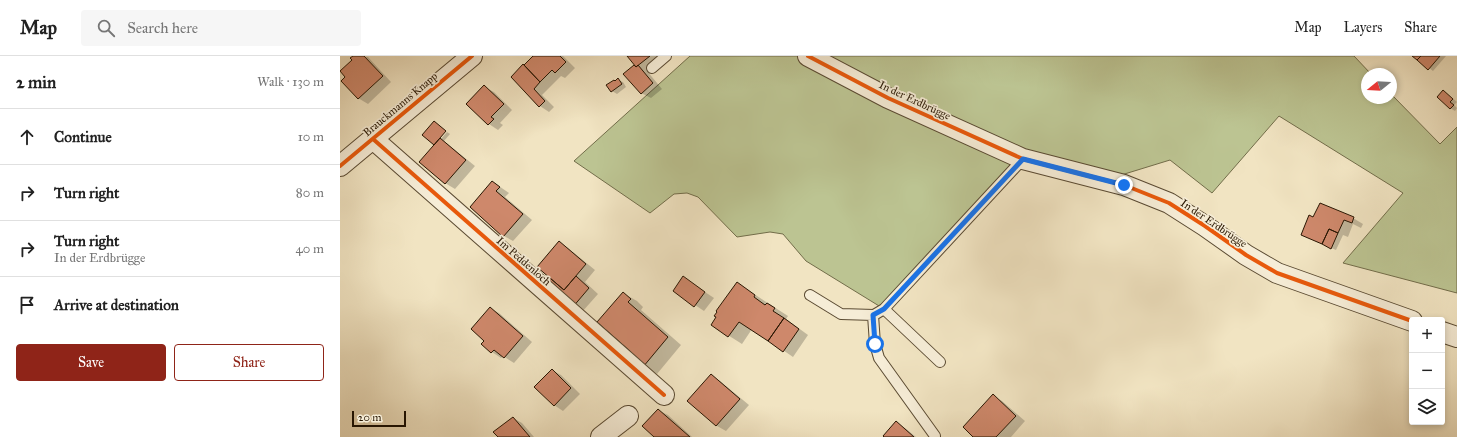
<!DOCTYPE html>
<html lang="en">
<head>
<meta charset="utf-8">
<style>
  body { margin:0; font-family:"IM FELL Great Primer",serif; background:#f6f6f6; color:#222 }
  .controls { position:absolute; right:12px; bottom:12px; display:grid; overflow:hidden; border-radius:4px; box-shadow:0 2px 6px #0003 }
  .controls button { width:36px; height:36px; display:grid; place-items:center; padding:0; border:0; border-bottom:1px solid #e0e0e0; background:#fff; color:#222; font:20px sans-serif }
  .compass { position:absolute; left:1021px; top:12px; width:36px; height:36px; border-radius:50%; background:#fff; box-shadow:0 2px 6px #0003; rotate:252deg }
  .scale { position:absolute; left:12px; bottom:10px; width:54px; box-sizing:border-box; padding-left:4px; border:2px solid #281602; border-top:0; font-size:11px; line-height:14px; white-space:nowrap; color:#281602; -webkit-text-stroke:3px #f6edd7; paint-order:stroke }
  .stop { position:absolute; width:12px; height:12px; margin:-9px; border:3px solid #1a73e8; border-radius:50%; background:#fff }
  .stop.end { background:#1a73e8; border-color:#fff; box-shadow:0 1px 4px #0008 }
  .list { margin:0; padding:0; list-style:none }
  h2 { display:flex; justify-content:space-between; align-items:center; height:52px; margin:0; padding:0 16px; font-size:17px }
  h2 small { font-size:13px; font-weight:400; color:#767676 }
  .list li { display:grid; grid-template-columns:26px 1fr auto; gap:12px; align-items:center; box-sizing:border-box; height:56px; padding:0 16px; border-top:1px solid #e0e0e0 }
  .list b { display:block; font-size:15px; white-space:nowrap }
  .list p { margin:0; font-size:13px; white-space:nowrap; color:#767676 }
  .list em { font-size:13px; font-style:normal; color:#767676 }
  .actions { display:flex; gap:8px; padding:12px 16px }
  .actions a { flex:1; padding:9px 0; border:1px solid #8f2418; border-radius:4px; text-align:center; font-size:14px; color:#8f2418 }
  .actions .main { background:#8f2418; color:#fff }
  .icon { flex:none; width:22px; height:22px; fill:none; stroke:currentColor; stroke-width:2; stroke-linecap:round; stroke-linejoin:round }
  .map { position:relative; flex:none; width:1117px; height:381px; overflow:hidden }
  header { display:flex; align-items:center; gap:24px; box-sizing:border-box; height:56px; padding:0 20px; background:#fff; border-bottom:1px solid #e0e0e0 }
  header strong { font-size:19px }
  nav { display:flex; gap:22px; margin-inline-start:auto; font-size:14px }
  .search { width:280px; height:36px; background:#f6f6f6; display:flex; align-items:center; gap:10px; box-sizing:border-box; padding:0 14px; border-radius:4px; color:#767676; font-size:15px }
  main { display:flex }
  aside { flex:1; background:#fff }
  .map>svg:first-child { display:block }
  .green { fill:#bcc492; stroke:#726d4a }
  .shadow { fill:#0003 }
  .building { fill:#ce886b; stroke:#281602 }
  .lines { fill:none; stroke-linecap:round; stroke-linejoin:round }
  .lane-casing { stroke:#5a4a32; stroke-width:12 }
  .street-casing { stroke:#5a4a32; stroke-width:22 }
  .lane { stroke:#f6edd7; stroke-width:10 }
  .street { stroke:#f6edd7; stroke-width:20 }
  .cycleway-casing { stroke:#f6edd7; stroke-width:6 }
  .cycleway { stroke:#e8590c; stroke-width:4 }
  .route { stroke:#1a73e8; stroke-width:5 }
  .labels { text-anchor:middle; stroke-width:3.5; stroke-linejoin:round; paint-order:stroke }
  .street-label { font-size:11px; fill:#281602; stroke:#f6edd7 }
</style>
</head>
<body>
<header>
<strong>Map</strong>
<div class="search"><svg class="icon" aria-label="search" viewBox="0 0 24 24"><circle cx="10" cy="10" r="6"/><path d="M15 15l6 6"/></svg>Search here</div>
<nav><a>Map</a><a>Layers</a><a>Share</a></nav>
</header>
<main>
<aside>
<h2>2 min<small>Walk · 130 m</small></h2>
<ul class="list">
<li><svg class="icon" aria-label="ahead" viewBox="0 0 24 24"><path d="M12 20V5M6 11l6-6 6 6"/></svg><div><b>Continue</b></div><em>10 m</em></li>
<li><svg class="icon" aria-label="right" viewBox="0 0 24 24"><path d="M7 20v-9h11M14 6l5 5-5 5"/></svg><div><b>Turn right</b></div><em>80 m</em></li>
<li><svg class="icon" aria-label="right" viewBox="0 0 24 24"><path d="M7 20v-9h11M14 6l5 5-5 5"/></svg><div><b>Turn right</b><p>In der Erdbrügge</p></div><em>40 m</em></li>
<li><svg class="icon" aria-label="arrive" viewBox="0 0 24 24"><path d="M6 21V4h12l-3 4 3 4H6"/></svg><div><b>Arrive at destination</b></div></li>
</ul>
<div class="actions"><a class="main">Save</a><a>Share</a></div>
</aside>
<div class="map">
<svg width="1117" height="381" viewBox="0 0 1117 381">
  <rect width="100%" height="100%" fill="#f1e4c2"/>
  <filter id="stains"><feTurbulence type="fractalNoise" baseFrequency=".005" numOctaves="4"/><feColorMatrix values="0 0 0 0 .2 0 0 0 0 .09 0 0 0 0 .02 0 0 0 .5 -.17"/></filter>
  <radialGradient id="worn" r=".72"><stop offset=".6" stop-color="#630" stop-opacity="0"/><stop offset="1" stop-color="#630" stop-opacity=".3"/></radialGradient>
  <!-- green -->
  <path class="green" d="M350 0H468L683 103 544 253 466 205 443 178 430 176 397 181 358 141 347 137 334 138 310 157 234 105Z
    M469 0H1014L1031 18H1027V42H1051V38L1100 88 1117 71V237L1003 207 1063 137 939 60 872 137 830 104 778 120 718 106 675 90Z"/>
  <!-- shadow -->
  <path class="shadow" d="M14 0 28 1 51 26 28 48 18 42 7 21Z
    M194 0H223L235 12 225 22 221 20 202 39 214 51 209 56 200 50 172 21Z
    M288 0H325L307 15 322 33 311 42 301 37 285 18 296 9Z
    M1074 0H1106L1093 15Z
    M278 24 283 26 286 31 277 38 272 35 268 30Z
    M144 31 154 36 172 54 160 67 163 69 158 74 149 68Z
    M1104 35 1117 46 1114 49 1117 52 1115 55 1110 52Z
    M94 66 105 74 98 83H101L107 76 110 78 104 85 135 110 115 133 105 127 95 89Z
    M153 126 169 137 165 141 192 164 173 185 164 180Z
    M974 162H1013L1023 168 1021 172 1013 168 1008 181 1003 179 996 194 962 179Z
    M219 186 228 192 255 214 245 226 258 238 242 256 211 222Z
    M344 222 374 242 364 255 334 235Z
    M397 227 448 260 446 263 468 279 453 301 412 273 402 288 372 269Z
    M283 237 297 245 303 251 301 254 341 289 317 318 304 310Z
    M150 252 159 257 192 286 174 307 163 300 161 302 152 296 142 288 145 285Z
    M212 314 221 319 240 338 223 355 214 349Z
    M371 320 380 325 409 349 386 375 377 370 349 345Z
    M653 340 662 345 685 365 671 381H635Z
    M318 354 328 359 352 381H316Z
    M173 362 182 367 194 381H159Z
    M556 366 565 372 576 381H546Z"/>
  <!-- building -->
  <path class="building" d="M13 0H24L43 20 18 43 1 25 5 21 0 15 12 4 10 2Z
    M193 0H220L226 6 215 17 212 14 200 26 184 9Z
    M287 0H310L296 11Z
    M1072 0H1081L1077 4Z
    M1081 0H1100L1088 14 1077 4Z
    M183 8 200 26 194 33 205 45 199 51 171 21Z
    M294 9 296 11 298 9 313 27 301 38 283 18Z
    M278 22 282 28 271 36 266 29 274 24 275 25Z
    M144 29 164 48 151 61 154 63 148 69 126 48Z
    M1103 34 1113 43 1110 46 1114 49 1110 53 1097 41Z
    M94 65 106 75 94 89 82 79Z
    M100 82 126 104 105 128 79 106Z
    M152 125 160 131 156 135 183 158 163 181 130 151Z
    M980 147 1014 161 1012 167 1004 164 998 177 989 173 982 188 961 179 969 159 973 161Z
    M989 173 998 177 991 193 982 188Z
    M219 185 246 208 224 234 197 211Z
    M236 220 249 232 232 252 205 228 210 222 224 234Z
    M343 220 365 236 354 251 333 235Z
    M397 226 415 239 414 241 425 249 427 247 435 252 433 255 444 262 428 285 399 266 388 281 371 269 376 261 374 260 377 256 376 255Z
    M283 236 291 243 288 246 328 281 303 311 294 302 291 296 257 266Z
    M150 251 183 280 164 302 154 294 151 297 141 288 144 285 131 273Z
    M444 262 459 273 443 296 428 285Z
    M212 313 231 332 214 350 194 331Z
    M371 318 400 343 376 370 347 345Z
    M653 338 676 360 656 381H633L623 371Z
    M318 353 350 381H314L302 370Z
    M173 361 190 381H158L153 376Z
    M556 365 574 381H544L543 380Z"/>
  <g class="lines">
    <defs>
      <path id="lane" d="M312 12 326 0
        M470 239 501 258 534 259 544 253 683 103
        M544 253 600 306
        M533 259 535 288 539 302 595 380"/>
      <path id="street" d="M468 0 548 42 683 103 784 129 829 147 865 170 906 199 937 217 1072 265
        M33 83 324 339
        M0 110 132 0
        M1102 276 1117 281
        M261 381 288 360"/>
    </defs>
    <!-- lane casing -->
    <use href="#lane" class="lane-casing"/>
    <!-- street casing -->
    <use href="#street" class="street-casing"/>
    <!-- lane -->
    <use href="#lane" class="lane"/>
    <!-- street -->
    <use href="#street" class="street"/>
    <defs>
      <path id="cycleway" d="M468 0 548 42 683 103 784 129 829 147 865 170 906 199 937 217 1072 265
        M33 83 324 339
        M0 110 132 0"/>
    </defs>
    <!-- cycleway casing -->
    <use href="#cycleway" class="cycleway-casing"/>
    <!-- cycleway -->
    <use href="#cycleway" class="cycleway"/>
  </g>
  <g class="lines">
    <!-- route -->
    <path class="route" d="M535 288 533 259 544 253 683 103 784 129"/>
  </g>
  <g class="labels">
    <!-- street labels -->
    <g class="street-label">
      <text transform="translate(575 44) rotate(25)" y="4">In der Erdbrügge</text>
      <text transform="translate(60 48) rotate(-40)" y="4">Brauckmanns Knapp</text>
      <text transform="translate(874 167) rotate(34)" y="4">In der Erdbrügge</text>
      <text transform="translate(184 205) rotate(41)" y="4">Im Peddenloch</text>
    </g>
  </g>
  <rect width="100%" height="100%" filter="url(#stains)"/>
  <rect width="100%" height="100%" fill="url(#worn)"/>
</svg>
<div class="controls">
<button>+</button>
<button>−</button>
<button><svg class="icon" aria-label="layers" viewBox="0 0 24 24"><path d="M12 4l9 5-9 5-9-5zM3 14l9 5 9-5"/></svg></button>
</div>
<svg class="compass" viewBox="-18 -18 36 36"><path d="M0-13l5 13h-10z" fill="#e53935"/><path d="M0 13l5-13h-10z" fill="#767676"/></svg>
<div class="scale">20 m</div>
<div class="stop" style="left:535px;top:288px"></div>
<div class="stop end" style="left:784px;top:129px"></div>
</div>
</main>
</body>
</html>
